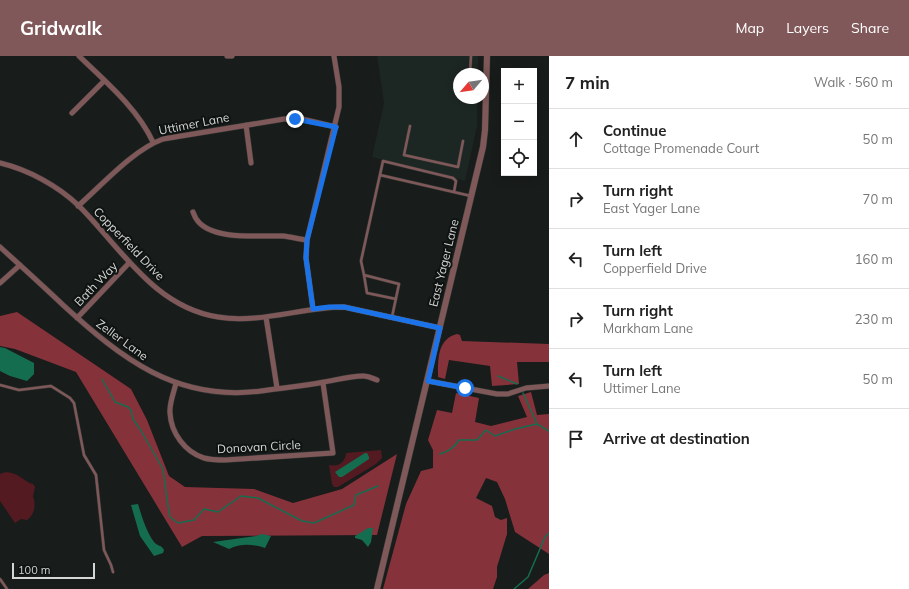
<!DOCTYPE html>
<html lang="en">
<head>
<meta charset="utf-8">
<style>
  body { margin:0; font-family:Mulish,sans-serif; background:#f6f6f6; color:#222 }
  .controls { position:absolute; right:12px; top:12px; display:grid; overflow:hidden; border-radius:0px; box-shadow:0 2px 10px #0003 }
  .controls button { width:36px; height:36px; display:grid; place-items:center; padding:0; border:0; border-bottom:1px solid #e0e0e0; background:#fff; color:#222; font:20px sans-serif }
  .compass { position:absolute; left:453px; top:12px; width:36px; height:36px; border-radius:50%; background:#fff; box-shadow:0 2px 10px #0003; rotate:241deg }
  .scale { position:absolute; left:12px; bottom:10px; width:83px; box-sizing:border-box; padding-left:4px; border:2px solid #d4d7d5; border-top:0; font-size:11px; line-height:14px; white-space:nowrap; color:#d4d7d5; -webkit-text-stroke:3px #0f1311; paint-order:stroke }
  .stop { position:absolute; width:12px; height:12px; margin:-9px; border:3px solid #1a73e8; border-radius:50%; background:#fff }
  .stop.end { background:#1a73e8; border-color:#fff; box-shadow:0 1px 4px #0008 }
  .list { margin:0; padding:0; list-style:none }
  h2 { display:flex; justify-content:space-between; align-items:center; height:52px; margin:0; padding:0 16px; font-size:17px }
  h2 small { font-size:13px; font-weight:400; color:#767676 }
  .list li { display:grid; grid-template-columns:26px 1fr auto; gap:12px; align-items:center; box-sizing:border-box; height:60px; padding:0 16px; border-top:1px solid #e0e0e0 }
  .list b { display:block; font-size:15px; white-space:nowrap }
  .list p { margin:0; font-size:13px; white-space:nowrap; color:#767676 }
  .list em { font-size:13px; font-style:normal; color:#767676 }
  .icon { flex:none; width:22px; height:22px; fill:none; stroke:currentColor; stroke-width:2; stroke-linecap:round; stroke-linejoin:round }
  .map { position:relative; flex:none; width:549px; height:533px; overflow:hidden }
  header { display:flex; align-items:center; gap:24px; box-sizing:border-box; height:56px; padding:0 20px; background:#80585a; color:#fff }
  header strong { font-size:19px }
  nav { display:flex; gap:22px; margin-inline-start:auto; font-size:14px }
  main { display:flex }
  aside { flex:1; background:#fff }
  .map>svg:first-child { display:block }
  .built { fill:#1c2622 }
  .green { fill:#531b21 }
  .forest { fill:#86323b }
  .water { fill:#156d50 }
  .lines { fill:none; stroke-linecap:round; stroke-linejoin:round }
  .stream { stroke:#156d50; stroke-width:1.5 }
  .service-casing { stroke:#323634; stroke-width:3.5 }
  .minor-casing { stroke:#323634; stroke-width:6 }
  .tertiary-casing { stroke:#323634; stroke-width:7 }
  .service { stroke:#7f5859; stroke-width:2.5 }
  .minor { stroke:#7f5859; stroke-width:5 }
  .tertiary { stroke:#7f5859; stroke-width:6 }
  .route { stroke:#1a73e8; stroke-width:5 }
  .labels { text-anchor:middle; stroke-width:4; stroke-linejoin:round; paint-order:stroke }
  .street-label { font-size:12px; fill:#d4d7d5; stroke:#0f1311 }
</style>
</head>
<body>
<header>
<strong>Gridwalk</strong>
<nav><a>Map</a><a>Layers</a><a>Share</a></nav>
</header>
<main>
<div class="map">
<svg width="549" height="533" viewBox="0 0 549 533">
  <rect width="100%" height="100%" fill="#181c1a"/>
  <!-- built -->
  <path class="built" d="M377 0H478V18H459V42H477V70L465 125 372 101 384 47Z"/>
  <!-- green -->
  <path class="green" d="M381 394 382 402 376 408 338 431H334L332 428 329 409C338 411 345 407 346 397Z
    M6 416C20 417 24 426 33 428L35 431 33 440C36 449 35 458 27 464L21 463 15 467 0 445V418Z"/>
  <!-- forest -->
  <path class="forest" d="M17 256 131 333 147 364 169 420 185 431 254 433 293 447 342 433 397 398 377 479 202 480 182 491 76 316 15 293 0 290V260Z
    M457 278 460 279 462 285 549 288V306H517L519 328 492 330 490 310 449 304 445 323 438 321C438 304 437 283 457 278Z
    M531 336 537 359 549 358V498L515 476 505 443 497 426 486 422 476 442 492 450 495 461 501 464 507 462V478L497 511V521L493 533H383L406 448 421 415 433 412V394L428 384 437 354 452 357 456 337 479 342 475 366 491 370 527 361 518 340Z
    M549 517V533H528L544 519Z"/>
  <!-- water -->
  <path class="water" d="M0 291 5 292 34 307V318L27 325 10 320 0 315Z
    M365 397H367L369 401V403L342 421H339L335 416Z
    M138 448C142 461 146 475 154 486 157 490 162 489 164 494L163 497 154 500 140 480 131 449Z
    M368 472H373L371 486 368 491 362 484 355 482V480Z
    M262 478 271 480 265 492C253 488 241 487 229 493L213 486 256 480Z"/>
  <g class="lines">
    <!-- stream -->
    <path class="stream" d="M498 320 517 328
      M102 323 115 346 128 351 131 354 133 363 140 373 163 413 168 450 170 461 178 467 194 464 204 453 218 456 241 440 258 442 302 465 314 467 354 449 356 439 378 430
      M523 337 537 368
      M440 398C449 395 454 392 459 384H477L486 374 495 380 515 373 537 368 549 375
      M514 533 528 521 545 481 549 477"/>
    <defs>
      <path id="service" d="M470 17 471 0
        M410 70 404 99 458 111 463 85
        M380 119 471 140
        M364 219 361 205 383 105 453 122 456 125 454 136
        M392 261 399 228 364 219 367 237 396 243
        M0 329 19 334 51 330 70 342 74 347 84 399 96 419 104 494 111 509 113 516
        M0 523 7 533"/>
      <path id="minor" d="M79 0C106 26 137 52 153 86
        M227 0H232
        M72 57 104 25
        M246 69 251 107
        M0 107C29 114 58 130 79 150 121 192 154 251 218 261 260 268 302 251 344 251L440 272
        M78 150C103 128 133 94 163 83L284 63H302L336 71
        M193 156C194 158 195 162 197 164 212 185 260 179 283 180 291 181 299 183 307 184
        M0 191C21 210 42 229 63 249 121 302 176 346 261 335 282 332 303 330 324 326 336 324 350 320 363 320 368 320 372 322 377 324
        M0 227 20 209
        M313 253 306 202 307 184 339 51V31L334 0
        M266 261 277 332
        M77 262 129 207
        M428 325 497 338H508L526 332 549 330
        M176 327C174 336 169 348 170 357 171 377 185 396 204 402 211 404 218 404 225 404L333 397 323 327"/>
      <path id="tertiary" d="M377 533 483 91 485 74 487 0"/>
    </defs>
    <!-- service casing -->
    <use href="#service" class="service-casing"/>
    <!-- minor casing -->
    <use href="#minor" class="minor-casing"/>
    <!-- tertiary casing -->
    <use href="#tertiary" class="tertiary-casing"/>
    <!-- service -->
    <use href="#service" class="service"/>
    <!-- minor -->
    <use href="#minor" class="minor"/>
    <!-- tertiary -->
    <use href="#tertiary" class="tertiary"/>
  </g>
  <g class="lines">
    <!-- route -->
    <path class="route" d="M295 63 336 71 307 184 306 202 313 253 329 251H344L440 272 428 325 465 332"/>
  </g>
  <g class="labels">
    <!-- street labels -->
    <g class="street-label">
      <text transform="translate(194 68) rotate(-11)" y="4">Uttimer Lane</text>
      <text transform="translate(129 188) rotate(46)" y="4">Copperfield Drive</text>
      <text transform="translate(444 207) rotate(-76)" y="4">East Yager Lane</text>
      <text transform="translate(96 228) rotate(-46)" y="4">Bath Way</text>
      <text transform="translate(122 284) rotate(36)" y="4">Zeller Lane</text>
      <text transform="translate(259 391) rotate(-3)" y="4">Donovan Circle</text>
    </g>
  </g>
</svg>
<div class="controls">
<button>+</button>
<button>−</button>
<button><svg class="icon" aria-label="locate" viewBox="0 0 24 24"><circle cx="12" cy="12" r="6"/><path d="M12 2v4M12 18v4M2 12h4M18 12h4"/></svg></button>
</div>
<svg class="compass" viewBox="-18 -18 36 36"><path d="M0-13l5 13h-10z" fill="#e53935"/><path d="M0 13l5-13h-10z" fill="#767676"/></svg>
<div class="scale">100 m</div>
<div class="stop" style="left:465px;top:332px"></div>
<div class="stop end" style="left:295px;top:63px"></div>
</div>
<aside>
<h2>7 min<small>Walk · 560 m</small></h2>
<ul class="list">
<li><svg class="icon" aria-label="ahead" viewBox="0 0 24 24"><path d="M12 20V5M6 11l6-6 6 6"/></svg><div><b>Continue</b><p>Cottage Promenade Court</p></div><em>50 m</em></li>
<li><svg class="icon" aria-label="right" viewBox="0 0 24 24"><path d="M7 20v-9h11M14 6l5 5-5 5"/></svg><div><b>Turn right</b><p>East Yager Lane</p></div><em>70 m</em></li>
<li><svg class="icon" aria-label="left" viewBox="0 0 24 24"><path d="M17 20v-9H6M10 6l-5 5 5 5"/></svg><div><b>Turn left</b><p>Copperfield Drive</p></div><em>160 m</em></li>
<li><svg class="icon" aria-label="right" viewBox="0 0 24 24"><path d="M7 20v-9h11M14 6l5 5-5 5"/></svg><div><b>Turn right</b><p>Markham Lane</p></div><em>230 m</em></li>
<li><svg class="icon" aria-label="left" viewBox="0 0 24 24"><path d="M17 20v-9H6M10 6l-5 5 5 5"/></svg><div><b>Turn left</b><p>Uttimer Lane</p></div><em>50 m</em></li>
<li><svg class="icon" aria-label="arrive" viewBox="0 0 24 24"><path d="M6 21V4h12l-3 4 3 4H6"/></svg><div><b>Arrive at destination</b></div></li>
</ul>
</aside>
</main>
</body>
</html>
